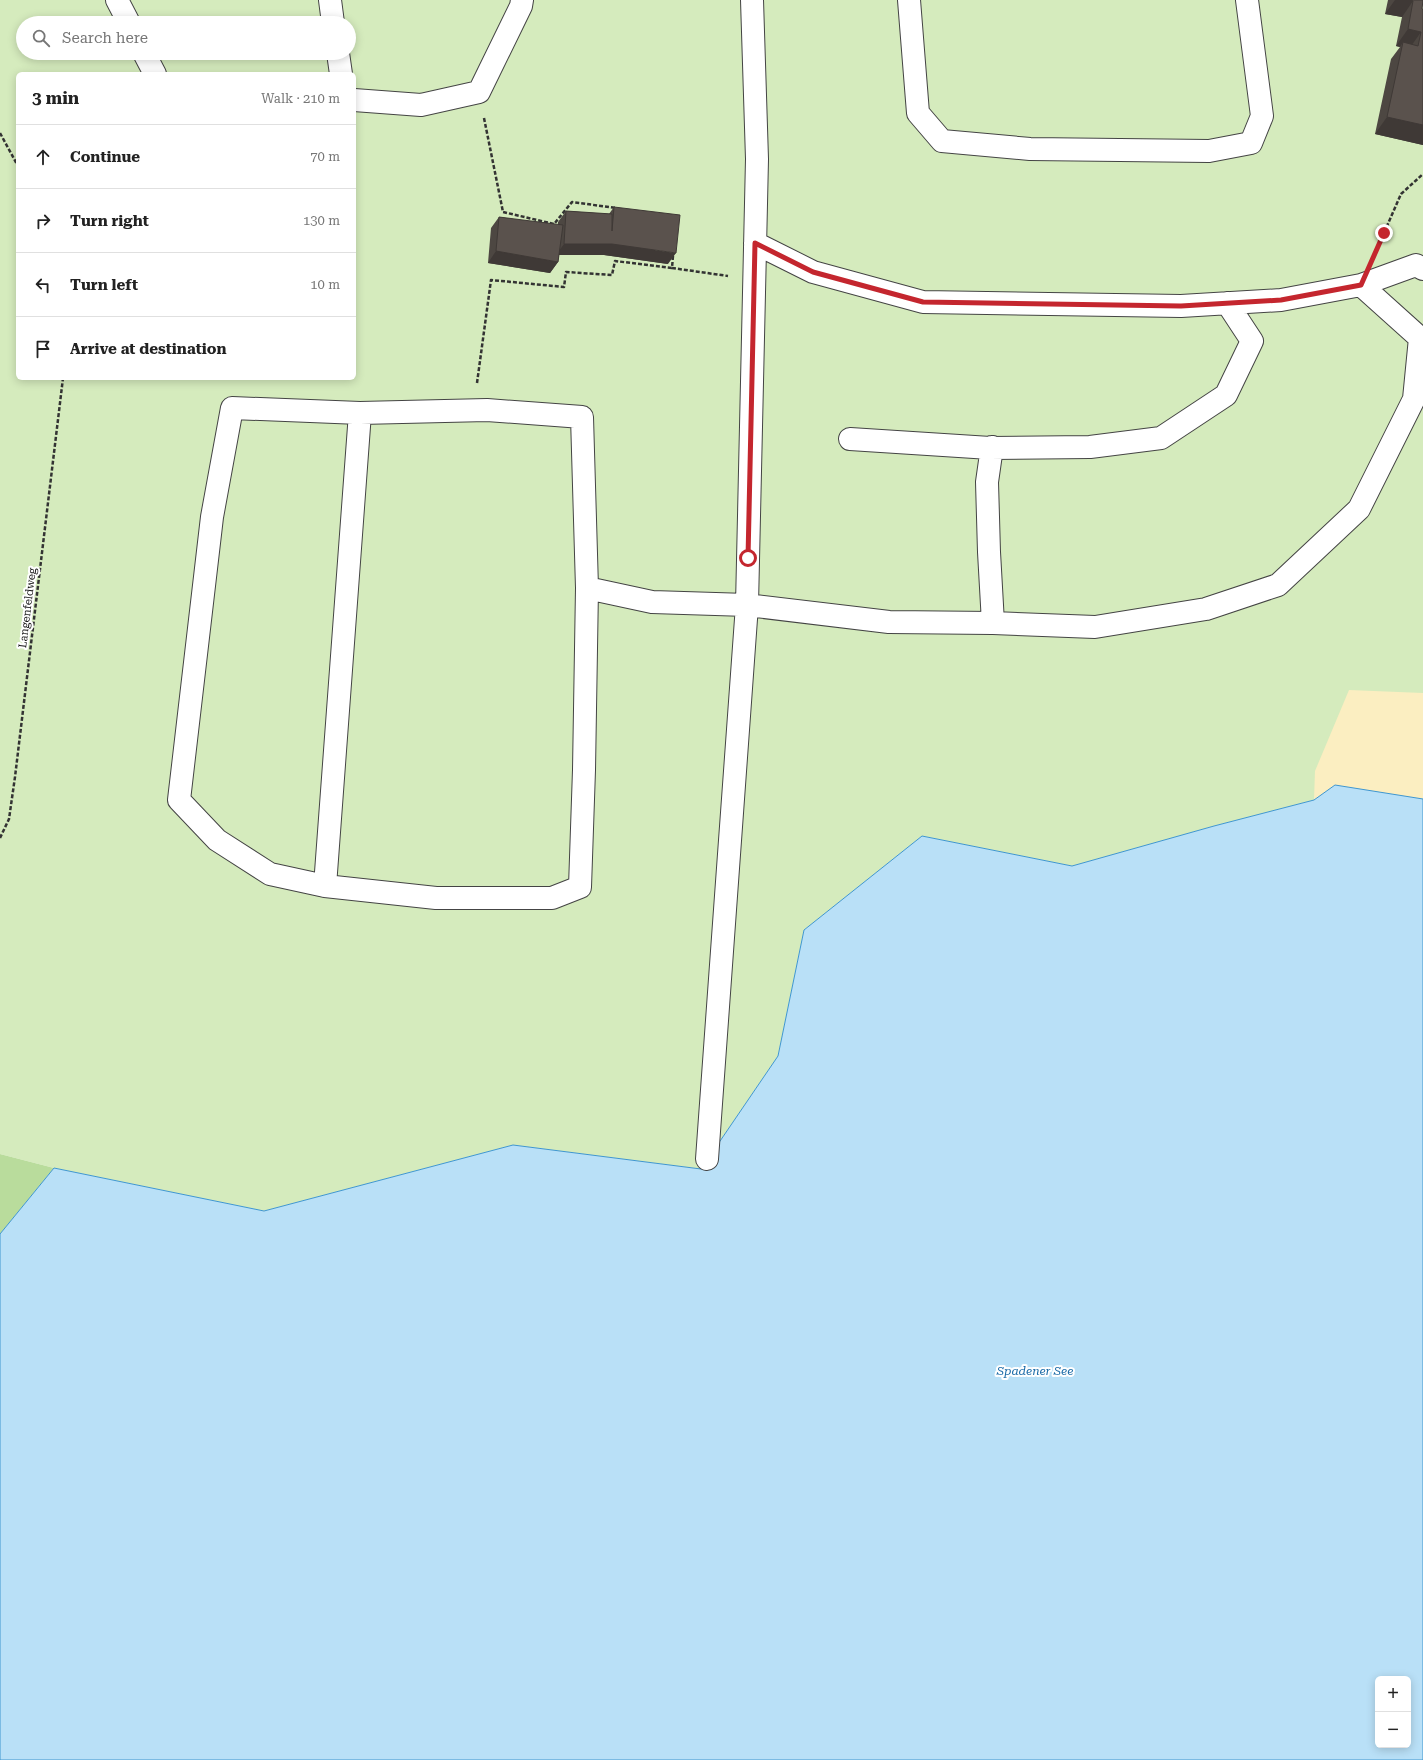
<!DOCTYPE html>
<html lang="en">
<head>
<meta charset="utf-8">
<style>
  body { margin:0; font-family:"Roboto Serif",serif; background:#f2f2f2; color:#222 }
  .controls { position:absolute; right:12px; bottom:12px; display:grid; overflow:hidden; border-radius:6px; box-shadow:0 2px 10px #0003 }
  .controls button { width:36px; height:36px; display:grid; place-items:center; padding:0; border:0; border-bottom:1px solid #e0e0e0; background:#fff; color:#222; font:20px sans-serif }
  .stop { position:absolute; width:12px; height:12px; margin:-9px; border:3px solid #c4262e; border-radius:50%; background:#fff }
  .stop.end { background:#c4262e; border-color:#fff; box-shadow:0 1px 4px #0008 }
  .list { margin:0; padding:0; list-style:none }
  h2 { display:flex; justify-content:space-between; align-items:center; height:52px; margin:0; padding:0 16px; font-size:17px }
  h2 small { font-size:13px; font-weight:400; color:#767676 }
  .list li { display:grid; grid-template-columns:26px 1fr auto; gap:12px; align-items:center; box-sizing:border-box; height:64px; padding:0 16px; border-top:1px solid #e0e0e0 }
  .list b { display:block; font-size:15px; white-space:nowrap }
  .list em { font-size:13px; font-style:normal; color:#767676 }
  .icon { flex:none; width:22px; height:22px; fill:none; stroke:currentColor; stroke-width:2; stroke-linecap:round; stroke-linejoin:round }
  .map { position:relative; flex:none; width:1423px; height:1760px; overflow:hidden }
  .search { position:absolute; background:#fff; box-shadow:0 2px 10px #0003; left:16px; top:16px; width:340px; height:44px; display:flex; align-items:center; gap:10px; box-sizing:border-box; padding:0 14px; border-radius:22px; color:#767676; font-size:15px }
  .panel { position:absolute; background:#fff; box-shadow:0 2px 10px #0003; left:16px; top:72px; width:340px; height:308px; border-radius:6px }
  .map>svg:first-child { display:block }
  .green { fill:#d5ebbd; fill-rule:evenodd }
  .forest { fill:#b9dc9c }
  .sand { fill:#fbeec1 }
  .water { fill:#b9e0f7; stroke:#3f96cf; fill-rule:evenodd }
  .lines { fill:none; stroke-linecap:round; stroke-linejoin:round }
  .minor-casing { stroke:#444; stroke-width:24 }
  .path { stroke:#333; stroke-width:2.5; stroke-dasharray:4 2; stroke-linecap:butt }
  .minor { stroke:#fff; stroke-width:22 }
  .wall { fill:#4d4742 }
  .shaded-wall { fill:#3f3936 }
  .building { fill:#5a524d; stroke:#3f3936 }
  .route { stroke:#c4262e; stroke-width:5 }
  .labels { text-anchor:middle; stroke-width:4; stroke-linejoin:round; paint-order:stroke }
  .street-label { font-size:11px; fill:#111; stroke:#fff }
  .water-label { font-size:12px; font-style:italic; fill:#1768a6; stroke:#fff }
</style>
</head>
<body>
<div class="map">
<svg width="1423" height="1760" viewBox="0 0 1423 1760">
  <rect width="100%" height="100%" fill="#fffdf5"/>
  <!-- green -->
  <path class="green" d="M0 0H1423V799L1335 785 1314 800 1214 826 1072 866 922 836 804 930 778 1056 701 1169 513 1145 264 1211 54 1168 0 1154ZM23 23H349V53H23ZM18 74H354V378H18Z"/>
  <!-- forest -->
  <path class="forest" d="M0 1154 54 1168 0 1234Z"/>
  <!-- sand -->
  <path class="sand" d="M1349 690 1423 693V799L1335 785 1314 800 1315 771Z"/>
  <!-- water -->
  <path class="water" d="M1335 785 1423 799V1760H0V1234L54 1168 264 1211 513 1145 701 1169 778 1056 804 930 922 836 1072 866 1214 826 1314 800ZM1378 1679H1408V1745H1378Z"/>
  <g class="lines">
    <defs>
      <path id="minor" d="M117 0 129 23
        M330 0 333 23
        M909 0 918 113 942 141 1030 149 1209 151 1251 143 1262 116 1247 0
        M144 53 155 74
        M338 53 341 74
        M354 100 421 105 479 92 521 6 522 0
        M1361 285 1416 265 1423 269
        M232 408 360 413 487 410 582 417 587 588 584 770 580 887 552 898H436L325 886 270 874 217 840 179 800 212 517Z
        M850 439 990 448 1090 447 1161 438 1226 395 1252 341 1227 303
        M992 447 987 482 989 552 993 623
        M587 588 652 602 747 605 889 622 993 623 1095 627 1206 609 1278 585 1359 509 1414 399 1420 338 1361 285 1281 300 1181 306 923 302 813 272 755 243
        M325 886 360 413
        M707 1159 747 605 757 159 752 0"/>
    </defs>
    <!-- minor casing -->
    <use href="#minor" class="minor-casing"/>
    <!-- path -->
    <path class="path" d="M484 118 503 212 554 224 572 202 616 208
      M0 133 18 166
      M1377 249 1401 194 1423 174
      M673 256 672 268 728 276
      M477 383 491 280 564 287 566 272 612 275 615 261 672 268
      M0 838 9 819 15 777 63 378"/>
    <!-- minor -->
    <use href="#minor" class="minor"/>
  </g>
  <!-- wall -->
  <path class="wall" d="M1388 0H1423L1422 9H1423V145L1375 134 1391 59 1400 47 1396 46 1402 17 1385 14Z
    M614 207 668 264 604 255H559L558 262 550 273 488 263 491 228 499 217 558 225V222L566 211 609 214Z"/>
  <!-- shaded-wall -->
  <path class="shaded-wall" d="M1395 0H1411L1413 1 1402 17 1385 14Z
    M1408 29 1421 32 1409 49 1403 42 1400 47 1396 46Z
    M1387 117 1423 125V145L1375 134Z
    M564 244H612L676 253 668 264 604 255H556Z
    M496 251 558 262 550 273 488 263Z"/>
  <!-- building -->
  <path class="building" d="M1411 0H1423L1422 9H1423V125L1387 117 1403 42 1418 46 1421 32 1408 29 1413 1Z
    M614 207 680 215 676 253 612 244H564L566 211 612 214V231Z
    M499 217 563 225 558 262 496 251Z"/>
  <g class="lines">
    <!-- route -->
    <path class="route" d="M748 558 755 243 813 272 923 302 1181 306 1281 300 1361 285 1384 233"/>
  </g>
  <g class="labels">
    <!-- street labels -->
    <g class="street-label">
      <text transform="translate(27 608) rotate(-83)" y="4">Langenfeldweg</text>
    </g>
    <!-- water labels -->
    <g class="water-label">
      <text x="1035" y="1375">Spadener See</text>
    </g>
  </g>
</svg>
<div class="controls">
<button>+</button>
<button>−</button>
</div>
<div class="stop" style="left:748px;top:558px"></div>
<div class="stop end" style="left:1384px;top:233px"></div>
<div class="search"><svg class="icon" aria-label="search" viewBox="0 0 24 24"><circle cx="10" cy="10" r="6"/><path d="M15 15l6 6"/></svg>Search here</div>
<section class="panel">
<h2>3 min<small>Walk · 210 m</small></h2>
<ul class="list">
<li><svg class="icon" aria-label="ahead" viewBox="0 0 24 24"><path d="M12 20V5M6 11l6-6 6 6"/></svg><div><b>Continue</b></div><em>70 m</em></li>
<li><svg class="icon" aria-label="right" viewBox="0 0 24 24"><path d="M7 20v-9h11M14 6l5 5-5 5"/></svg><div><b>Turn right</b></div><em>130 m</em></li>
<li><svg class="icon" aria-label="left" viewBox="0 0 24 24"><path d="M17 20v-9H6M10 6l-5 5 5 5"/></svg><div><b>Turn left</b></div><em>10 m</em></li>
<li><svg class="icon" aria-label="arrive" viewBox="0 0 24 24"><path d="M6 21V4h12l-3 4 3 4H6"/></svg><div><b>Arrive at destination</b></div></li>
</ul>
</section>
</div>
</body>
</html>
